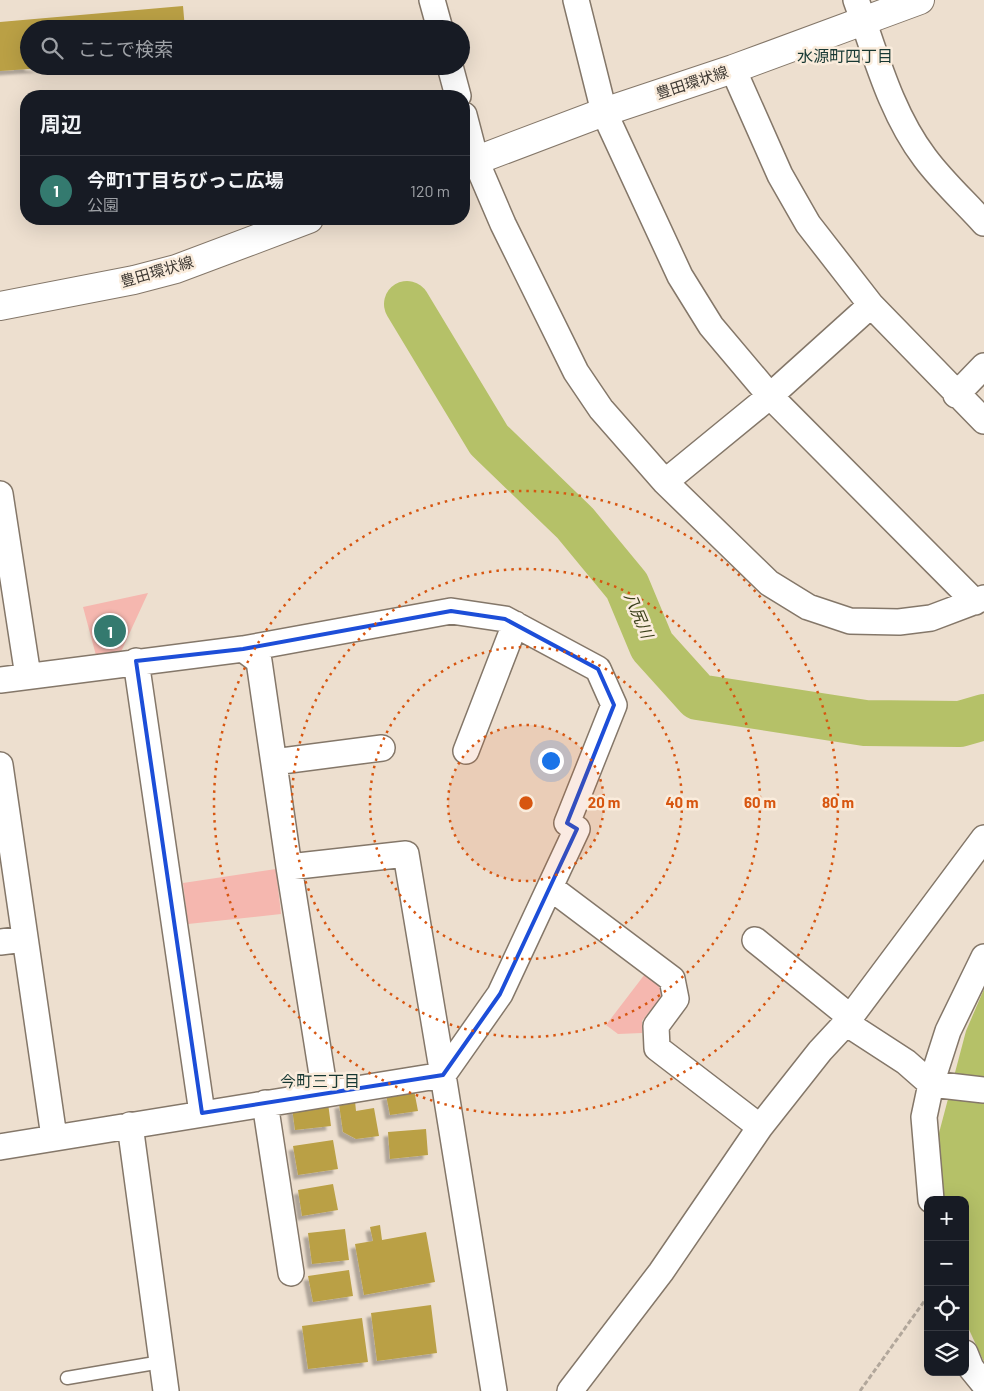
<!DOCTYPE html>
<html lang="ja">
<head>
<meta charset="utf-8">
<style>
  body { margin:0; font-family:Barlow,"Noto Sans JP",sans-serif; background:#20242c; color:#f1f3f6 }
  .controls { position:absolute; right:15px; bottom:15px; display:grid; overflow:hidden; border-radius:10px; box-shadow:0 5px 20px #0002 }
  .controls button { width:45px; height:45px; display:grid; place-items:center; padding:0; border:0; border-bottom:1px solid #363941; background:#171b24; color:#f1f3f6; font:25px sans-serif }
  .you { position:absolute; left:550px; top:760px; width:18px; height:18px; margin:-12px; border:4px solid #fff; border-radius:50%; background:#1a73e8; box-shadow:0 0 0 8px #1a73e833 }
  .badge { display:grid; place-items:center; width:32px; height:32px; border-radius:50%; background:#347a6f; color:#fff; font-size:16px; font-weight:700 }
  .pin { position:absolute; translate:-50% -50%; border:2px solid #fff; box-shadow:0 1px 5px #0006 }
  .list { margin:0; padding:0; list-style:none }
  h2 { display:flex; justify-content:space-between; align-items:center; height:65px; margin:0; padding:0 20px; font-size:21px }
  h2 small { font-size:16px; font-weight:400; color:#9ea1a6 }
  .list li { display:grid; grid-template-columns:32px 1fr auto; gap:15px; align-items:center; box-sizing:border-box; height:70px; padding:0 20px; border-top:1px solid #363941 }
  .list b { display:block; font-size:19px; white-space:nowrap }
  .list p { margin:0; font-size:16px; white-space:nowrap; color:#9ea1a6 }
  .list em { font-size:16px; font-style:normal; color:#9ea1a6 }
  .icon { flex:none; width:28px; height:28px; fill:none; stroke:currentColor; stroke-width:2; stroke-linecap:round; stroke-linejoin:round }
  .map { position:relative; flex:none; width:984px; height:1391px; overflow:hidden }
  .search { position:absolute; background:#171b24; box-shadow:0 5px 20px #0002; left:20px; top:20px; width:450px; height:55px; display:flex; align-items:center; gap:12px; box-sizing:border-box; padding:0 18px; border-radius:28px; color:#9ea1a6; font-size:19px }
  .panel { position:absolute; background:#171b24; box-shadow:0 5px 20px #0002; left:20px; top:90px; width:450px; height:135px; border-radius:20px }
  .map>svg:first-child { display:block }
  .green { fill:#f5b7af }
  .water { fill:#b5c168 }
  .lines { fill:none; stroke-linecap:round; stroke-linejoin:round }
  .river { stroke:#b5c168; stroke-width:46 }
  .building { fill:#baa045; filter:url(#shadow) }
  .lane-casing { stroke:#847769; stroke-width:15 }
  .street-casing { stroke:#847769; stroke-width:28 }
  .secondary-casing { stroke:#847769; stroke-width:30 }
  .path { stroke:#b2a79b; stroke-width:3; stroke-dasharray:5 2.5; stroke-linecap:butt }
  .lane { stroke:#fff; stroke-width:12 }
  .street { stroke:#fff; stroke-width:25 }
  .secondary { stroke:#fff; stroke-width:28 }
  .marked { fill:none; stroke:#1d4ed8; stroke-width:4; stroke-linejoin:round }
  .ring { fill:none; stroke:#d75610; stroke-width:2.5; stroke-dasharray:2.5 5 }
  .labels { text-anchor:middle; stroke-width:5; stroke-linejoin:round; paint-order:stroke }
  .street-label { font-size:15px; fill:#3e3933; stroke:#faecdc }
  .neighbourhood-label { font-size:16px; fill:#173833; stroke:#faecdc }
  .water-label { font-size:16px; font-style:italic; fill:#3b401a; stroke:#faecdc }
  .centre { fill:#d75610; stroke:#faecdc; stroke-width:2.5 }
  .ring-label { font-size:15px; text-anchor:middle; font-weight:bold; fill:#d75610; stroke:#faecdc; stroke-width:5; stroke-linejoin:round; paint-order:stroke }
</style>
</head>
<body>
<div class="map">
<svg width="984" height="1391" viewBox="0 0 984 1391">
  <defs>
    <filter id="shadow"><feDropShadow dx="-4.5" dy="4.5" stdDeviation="1" flood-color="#0004"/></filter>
  </defs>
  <rect width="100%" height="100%" fill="#eddfcf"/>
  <!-- green -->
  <path class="green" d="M148 593 120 654 97 659 83 607Z
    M276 869 281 914 188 924 183 883Z
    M645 974 659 985 662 996 642 1021V1033L618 1034 606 1025Z"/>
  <!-- water -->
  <path class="water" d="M984 989V1362L965 1321V1200H940L939 1133 966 1031Z"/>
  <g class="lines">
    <!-- river -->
    <path class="river" d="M407 304 489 440 575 523 627 586 652 646 698 697 865 723 960 724 984 717"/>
  </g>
  <!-- building -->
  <path class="building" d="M183 6 185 29H29V66L43 68 0 71V22Z
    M414 1090 418 1111 390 1115 386 1095Z
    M355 1101 356 1111 374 1108 379 1136 356 1139 343 1132 339 1104Z
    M328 1103 331 1126 295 1130 292 1108Z
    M426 1129 428 1155 390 1159 388 1132Z
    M333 1140 338 1169 298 1175 293 1146Z
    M333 1184 338 1210 302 1216 298 1190Z
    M380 1225 382 1240 426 1232 435 1282 364 1295 355 1244 373 1241 370 1227Z
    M345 1229 349 1260 312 1264 308 1233Z
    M349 1270 353 1296 313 1302 308 1276Z
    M431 1305 437 1353 377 1361 371 1313Z
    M362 1318 368 1362 308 1369 302 1326Z"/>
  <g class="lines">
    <defs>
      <path id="lane" d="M67 1378 161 1362"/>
      <path id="street" d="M432 0 440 29
        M576 0 604 112 680 276 711 326 770 396 975 602
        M856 0C875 52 890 112 925 158 942 181 964 201 984 223
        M450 66 458 96
        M733 69 780 175 808 224 871 305 984 421
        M464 115 476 161 503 224 576 372 601 409 665 482 769 583 808 607 850 621 899 622 931 618 984 598
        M956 395 984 366
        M665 482 770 396 871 305
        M0 494 28 676
        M243 649 451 611 505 619 598 669 614 705 567 823 577 829 500 994 443 1075
        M136 661 202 1113
        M0 680 243 649 259 661 289 867 325 1093
        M466 751 515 624
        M274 762 382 748
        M0 765 54 1137
        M289 867 406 854 443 1075
        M551 888 672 979 676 999 656 1026 657 1048 760 1127
        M755 940 849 1016
        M0 942 24 939
        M846 1023 906 1062 931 1084 984 1090
        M265 1103 291 1273
        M130 1125 166 1391
        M0 1147 443 1075 494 1391
        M931 1200 924 1117 931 1084 948 1031 984 957
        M965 1353 971 1368 984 1384
        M570 1391 661 1272 760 1127 820 1051 846 1023 984 838"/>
      <path id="secondary" d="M464 165 604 112 733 69 920 0
        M0 306 134 280 176 269 309 219"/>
    </defs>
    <!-- lane casing -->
    <use href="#lane" class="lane-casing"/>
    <!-- street casing -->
    <use href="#street" class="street-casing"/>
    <!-- secondary casing -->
    <use href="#secondary" class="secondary-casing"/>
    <!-- path -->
    <path class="path" d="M860 1391 928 1296"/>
    <!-- lane -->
    <use href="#lane" class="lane"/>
    <!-- street -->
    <use href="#street" class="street"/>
    <!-- secondary -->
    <use href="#secondary" class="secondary"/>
  </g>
  <!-- marked area -->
  <path class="marked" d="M451 611 505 619 598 669 614 705 567 823 577 829 500 994 443 1075 202 1113 136 661 243 649Z"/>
  <!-- distance rings -->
  <circle cx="526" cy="803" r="78" fill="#d75610" fill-opacity=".12"/>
  <g class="ring">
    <circle cx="526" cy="803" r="78"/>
    <circle cx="526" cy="803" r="156"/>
    <circle cx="526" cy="803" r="234"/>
    <circle cx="526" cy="803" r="312"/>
  </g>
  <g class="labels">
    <!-- street labels -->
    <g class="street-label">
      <text transform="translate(692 83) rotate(-18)" y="5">豊田環状線</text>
      <text transform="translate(157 272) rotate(-16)" y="5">豊田環状線</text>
    </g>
    <!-- neighbourhood labels -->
    <g class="neighbourhood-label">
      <text x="845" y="62">水源町四丁目</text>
      <text x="320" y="1087">今町三丁目</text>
    </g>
    <!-- water labels -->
    <g class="water-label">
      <text transform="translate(639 615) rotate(67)" y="6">八尻川</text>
    </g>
  </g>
  <circle cx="526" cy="803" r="8" class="centre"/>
  <g class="ring-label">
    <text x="604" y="808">20 m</text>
    <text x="682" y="808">40 m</text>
    <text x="760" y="808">60 m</text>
    <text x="838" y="808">80 m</text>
  </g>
</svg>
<div class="controls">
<button>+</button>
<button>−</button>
<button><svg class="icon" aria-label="locate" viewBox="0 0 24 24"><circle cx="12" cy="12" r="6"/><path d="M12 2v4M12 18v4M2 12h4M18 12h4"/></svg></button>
<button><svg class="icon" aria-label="layers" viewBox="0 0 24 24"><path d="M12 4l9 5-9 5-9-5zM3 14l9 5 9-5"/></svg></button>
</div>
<div class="you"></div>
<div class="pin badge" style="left:110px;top:631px">1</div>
<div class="search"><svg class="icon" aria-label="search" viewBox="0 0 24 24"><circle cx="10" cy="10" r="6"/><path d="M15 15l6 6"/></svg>ここで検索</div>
<section class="panel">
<h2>周辺<small></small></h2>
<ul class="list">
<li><span class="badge">1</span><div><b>今町1丁目ちびっこ広場</b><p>公園</p></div><em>120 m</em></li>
</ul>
</section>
</div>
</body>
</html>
